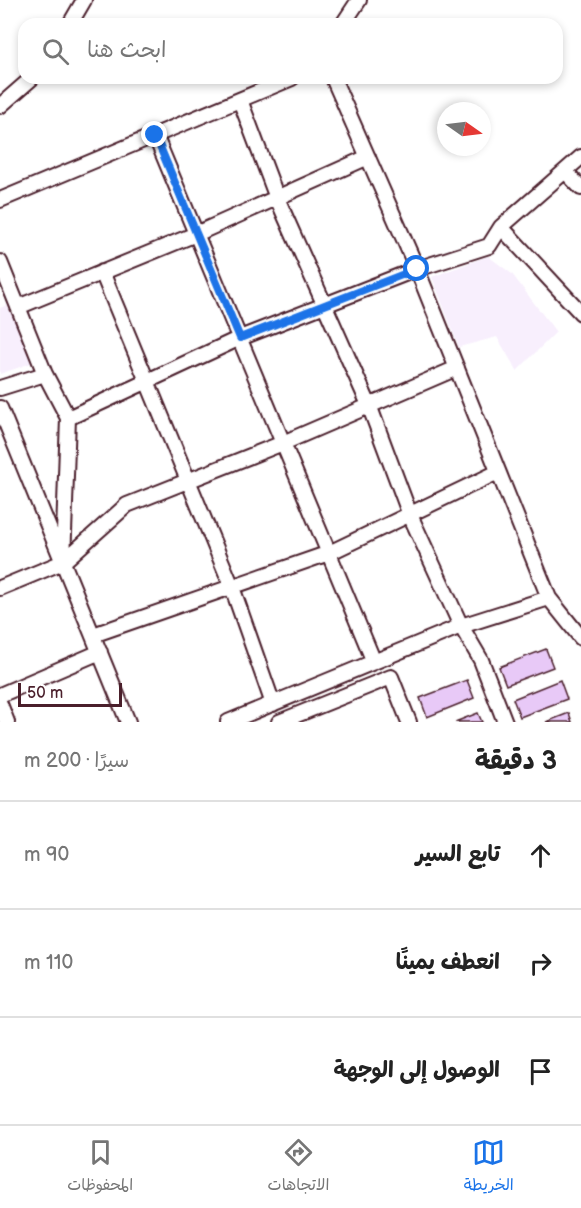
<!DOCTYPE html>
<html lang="ar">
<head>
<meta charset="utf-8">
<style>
  body { margin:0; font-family:"Balsamiq Sans","Playpen Sans Arabic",sans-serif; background:#f2f2f2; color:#222; direction:rtl }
  .compass { position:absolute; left:437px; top:102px; width:54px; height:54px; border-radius:50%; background:#fff; box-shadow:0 3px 9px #0003; rotate:104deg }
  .scale { position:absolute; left:18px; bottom:15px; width:104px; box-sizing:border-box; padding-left:6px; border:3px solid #4a1f2b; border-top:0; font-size:16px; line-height:21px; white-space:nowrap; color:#4a1f2b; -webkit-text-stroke:4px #fff; paint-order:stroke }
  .stop { position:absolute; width:18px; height:18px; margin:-14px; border:4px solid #1a73e8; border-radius:50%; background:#fff }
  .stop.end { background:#1a73e8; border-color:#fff; box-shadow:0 2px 6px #0008 }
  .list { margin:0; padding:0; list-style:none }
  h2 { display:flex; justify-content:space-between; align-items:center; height:78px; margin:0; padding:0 24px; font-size:26px }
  h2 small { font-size:20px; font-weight:400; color:#767676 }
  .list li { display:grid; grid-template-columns:39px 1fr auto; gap:18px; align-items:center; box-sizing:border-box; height:108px; padding:0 24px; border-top:2px solid #e0e0e0 }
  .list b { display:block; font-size:22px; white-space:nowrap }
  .list em { font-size:20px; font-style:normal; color:#767676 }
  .icon { flex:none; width:33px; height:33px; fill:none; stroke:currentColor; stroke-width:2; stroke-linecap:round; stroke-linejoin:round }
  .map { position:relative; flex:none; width:581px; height:722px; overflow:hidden; direction:ltr }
  .search { position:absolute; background:#fff; box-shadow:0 3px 9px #0003; left:18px; right:18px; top:18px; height:66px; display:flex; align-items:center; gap:15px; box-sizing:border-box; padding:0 21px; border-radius:18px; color:#767676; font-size:22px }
  .sheet { height:402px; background:#fff }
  nav { display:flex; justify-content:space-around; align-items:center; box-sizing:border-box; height:84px; border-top:2px solid #e0e0e0; background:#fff; font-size:16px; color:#767676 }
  nav a { display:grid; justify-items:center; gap:3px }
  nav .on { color:#1a73e8 }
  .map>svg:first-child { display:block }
  .built { fill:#f8effd }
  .building { fill:#e8c9f7; stroke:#4a1f2b; stroke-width:1.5 }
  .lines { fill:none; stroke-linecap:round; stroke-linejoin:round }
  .minor-casing { stroke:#4a1f2b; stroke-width:18 }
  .minor { stroke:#fff; stroke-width:14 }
  .route { stroke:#1a73e8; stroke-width:8 }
</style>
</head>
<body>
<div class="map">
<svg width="581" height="722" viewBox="0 0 581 722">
  <rect width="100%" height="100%" fill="#fff"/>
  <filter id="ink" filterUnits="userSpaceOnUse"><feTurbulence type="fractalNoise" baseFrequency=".0167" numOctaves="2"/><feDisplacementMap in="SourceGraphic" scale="12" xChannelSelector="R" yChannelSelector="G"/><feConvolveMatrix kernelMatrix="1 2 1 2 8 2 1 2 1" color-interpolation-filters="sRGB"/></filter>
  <g filter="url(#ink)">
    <!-- built -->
    <path class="built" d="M488 256 512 274 556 332 517 371 497 337 459 347 432 277Z
      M7 305 34 362 0 374V308Z"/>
    <!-- building -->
    <path class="building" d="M546 649 553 667 506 685 499 667Z
      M467 680 474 698 427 717 420 698Z
      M560 680 567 699 520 717 513 699Z
      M478 713 482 722H455Z
      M569 713 572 722H546Z"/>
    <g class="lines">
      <defs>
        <path id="minor" d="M70 24 84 0
          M343 24 359 0
          M240 100 277 198 369 405 410 515 461 626 549 598
          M0 106 32 78
          M155 135 374 662
          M581 157 501 227 489 246 417 269 549 598 581 638
          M565 171 581 188
          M0 200 292 78
          M501 227 581 313
          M0 262 45 374 0 388
          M102 272 232 587 273 704
          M18 307 196 234 368 157
          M45 374 68 418
          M0 408 128 722
          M63 562 68 418 240 338 417 269 333 78
          M0 588 63 562 127 505 283 443 457 368
          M93 635 329 553 498 472
          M0 695 100 652
          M0 704 7 722
          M228 722 461 626 481 660 505 722
          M279 722 391 677 409 722"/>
      </defs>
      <!-- minor casing -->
      <use href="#minor" class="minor-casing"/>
      <!-- minor -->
      <use href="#minor" class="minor"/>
    </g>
  </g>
  <g class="lines" filter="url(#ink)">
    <!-- route -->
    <path class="route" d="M155 135 240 338 417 269"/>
  </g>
</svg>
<svg class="compass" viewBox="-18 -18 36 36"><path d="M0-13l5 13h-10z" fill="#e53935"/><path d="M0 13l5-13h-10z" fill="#767676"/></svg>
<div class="scale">50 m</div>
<div class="stop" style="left:417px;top:269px"></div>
<div class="stop end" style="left:155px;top:135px"></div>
<div class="search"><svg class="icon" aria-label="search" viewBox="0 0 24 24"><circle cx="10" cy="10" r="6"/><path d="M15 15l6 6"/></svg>ابحث هنا</div>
</div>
<section class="sheet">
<h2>3 دقيقة<small>سيرًا · 200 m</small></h2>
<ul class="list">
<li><svg class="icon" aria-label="ahead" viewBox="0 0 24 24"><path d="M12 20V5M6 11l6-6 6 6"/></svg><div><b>تابع السير</b></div><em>90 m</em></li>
<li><svg class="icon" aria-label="right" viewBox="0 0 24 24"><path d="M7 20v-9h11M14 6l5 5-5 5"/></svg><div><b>انعطف يمينًا</b></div><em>110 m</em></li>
<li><svg class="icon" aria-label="arrive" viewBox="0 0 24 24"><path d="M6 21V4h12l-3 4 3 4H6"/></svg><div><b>الوصول إلى الوجهة</b></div></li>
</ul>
</section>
<nav>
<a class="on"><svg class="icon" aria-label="map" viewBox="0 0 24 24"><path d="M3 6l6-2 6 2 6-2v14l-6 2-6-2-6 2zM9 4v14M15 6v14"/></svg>الخريطة</a>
<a><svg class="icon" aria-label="directions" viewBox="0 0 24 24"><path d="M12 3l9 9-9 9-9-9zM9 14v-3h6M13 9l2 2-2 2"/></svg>الاتجاهات</a>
<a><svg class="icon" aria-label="saved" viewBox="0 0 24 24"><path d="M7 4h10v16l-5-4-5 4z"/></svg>المحفوظات</a>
</nav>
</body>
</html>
